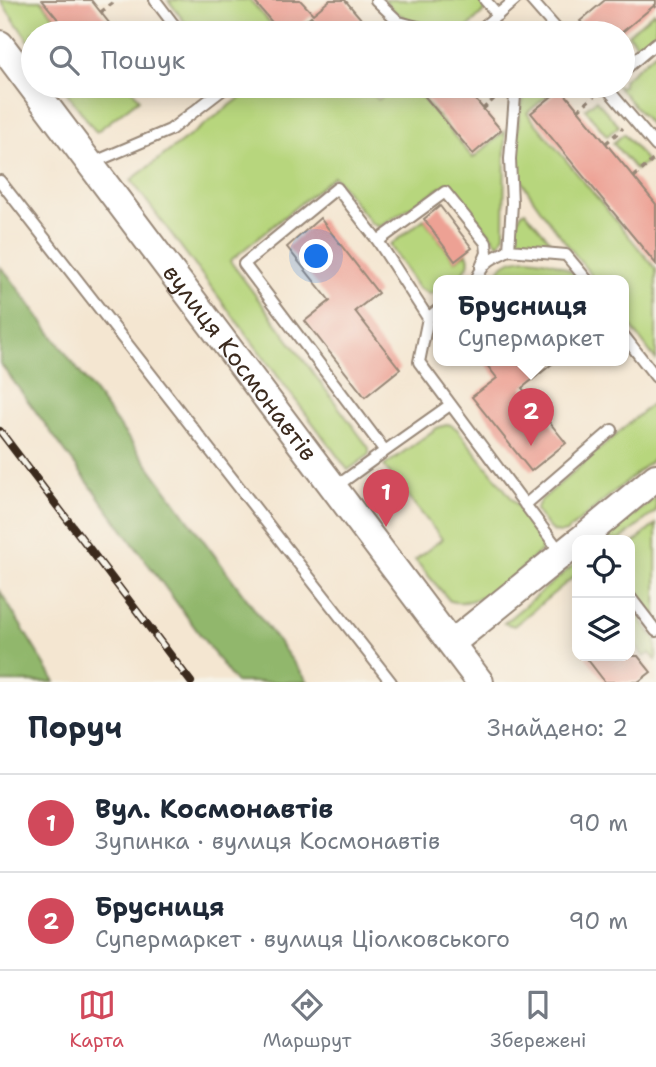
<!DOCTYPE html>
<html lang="uk">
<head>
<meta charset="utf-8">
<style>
  body { margin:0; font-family:"Shantell Sans",sans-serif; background:#f6f6f7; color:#1f2937 }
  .controls { position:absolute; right:21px; bottom:21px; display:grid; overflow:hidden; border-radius:14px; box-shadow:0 4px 18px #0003 }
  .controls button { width:63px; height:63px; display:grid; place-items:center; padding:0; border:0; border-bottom:2px solid #e0e1e3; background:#fff; color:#1f2937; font:35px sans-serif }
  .you { position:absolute; left:317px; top:257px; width:24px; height:24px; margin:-18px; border:5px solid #fff; border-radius:50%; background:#1a73e8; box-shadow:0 0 0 10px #1a73e833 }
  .badge { display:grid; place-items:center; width:46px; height:46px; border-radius:50%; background:#d1495b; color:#fff; font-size:23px; font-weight:700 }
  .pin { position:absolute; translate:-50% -58px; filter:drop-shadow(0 2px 4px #0008) }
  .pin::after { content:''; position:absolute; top:37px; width:24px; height:21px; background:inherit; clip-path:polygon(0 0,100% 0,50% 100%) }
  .popup { position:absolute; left:433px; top:275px; width:196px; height:91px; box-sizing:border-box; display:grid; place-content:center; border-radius:14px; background:#fff; filter:drop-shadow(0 2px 5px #0005); font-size:23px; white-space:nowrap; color:#747a83 }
  .popup b { font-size:26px; color:#1f2937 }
  .popup::after { content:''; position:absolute; left:50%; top:100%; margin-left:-14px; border:14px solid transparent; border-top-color:#fff }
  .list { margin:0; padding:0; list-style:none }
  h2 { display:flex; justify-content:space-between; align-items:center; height:91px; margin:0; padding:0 28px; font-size:30px }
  h2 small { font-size:23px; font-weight:400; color:#747a83 }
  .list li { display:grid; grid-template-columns:46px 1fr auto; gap:21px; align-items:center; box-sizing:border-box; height:98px; padding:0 28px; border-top:2px solid #e0e1e3 }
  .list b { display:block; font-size:26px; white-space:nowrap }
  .list p { margin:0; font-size:23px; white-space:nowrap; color:#747a83 }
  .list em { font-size:23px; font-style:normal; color:#747a83 }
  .icon { flex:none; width:38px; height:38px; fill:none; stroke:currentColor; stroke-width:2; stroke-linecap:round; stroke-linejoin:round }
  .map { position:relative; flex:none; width:656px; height:682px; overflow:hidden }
  .search { position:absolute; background:#fff; box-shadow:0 4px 18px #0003; left:21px; right:21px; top:21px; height:77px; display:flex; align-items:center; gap:18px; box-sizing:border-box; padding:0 24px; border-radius:38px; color:#747a83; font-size:26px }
  .sheet { height:287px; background:#fff }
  nav { display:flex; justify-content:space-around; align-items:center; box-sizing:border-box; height:98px; border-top:2px solid #e0e1e3; background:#fff; font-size:19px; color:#747a83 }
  nav a { display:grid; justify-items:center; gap:4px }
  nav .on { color:#d1495b }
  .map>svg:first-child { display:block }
  .green { fill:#b7d67d; stroke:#79804e; stroke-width:2 }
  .forest { fill:#91b76c; stroke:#667045; stroke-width:2 }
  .building { fill:#eda194 }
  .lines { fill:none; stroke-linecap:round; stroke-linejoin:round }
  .service-casing { stroke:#988878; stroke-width:14 }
  .tertiary-casing { stroke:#988878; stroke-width:30 }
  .path { stroke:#988878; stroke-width:3.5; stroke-dasharray:5 5; stroke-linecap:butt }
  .service { stroke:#fff; stroke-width:10 }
  .tertiary { stroke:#fff; stroke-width:26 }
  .rail-casing { stroke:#3b2a1e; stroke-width:8 }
  .rail { stroke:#f7f3e8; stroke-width:5; stroke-dasharray:16; stroke-linecap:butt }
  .labels { text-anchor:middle; stroke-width:6; stroke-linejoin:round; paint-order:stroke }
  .street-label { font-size:24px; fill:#3b2a1e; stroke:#f7f3e8 }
</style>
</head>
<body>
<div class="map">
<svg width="656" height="682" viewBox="0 0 656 682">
  <rect width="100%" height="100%" fill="#f7f3e8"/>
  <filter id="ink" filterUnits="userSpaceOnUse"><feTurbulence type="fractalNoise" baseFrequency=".0143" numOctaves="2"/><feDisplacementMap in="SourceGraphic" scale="14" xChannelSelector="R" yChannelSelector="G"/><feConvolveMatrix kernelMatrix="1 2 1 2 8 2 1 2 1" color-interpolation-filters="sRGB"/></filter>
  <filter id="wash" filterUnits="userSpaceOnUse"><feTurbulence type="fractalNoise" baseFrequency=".00686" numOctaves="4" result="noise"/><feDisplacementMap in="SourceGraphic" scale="28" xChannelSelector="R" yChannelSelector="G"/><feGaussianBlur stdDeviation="1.57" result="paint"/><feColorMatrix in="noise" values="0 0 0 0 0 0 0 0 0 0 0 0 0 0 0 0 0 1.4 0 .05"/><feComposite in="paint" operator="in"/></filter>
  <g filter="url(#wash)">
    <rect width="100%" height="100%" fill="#f4e6d1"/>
    <!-- green -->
    <path class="green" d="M0 0H41L67 33H33V47Z
      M168 0H250L279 33H193Z
      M384 0H479L487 9 466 29 458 30 411 21 394 11Z
      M654 12 656 15V35L640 48 628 34Z
      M656 52V131L617 86H623V80Z
      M62 86H129L139 99 96 132Z
      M232 86H366L378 100 396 86H412L473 158 505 131 504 235 499 245 448 183 379 227 371 223 334 176 230 261 369 448V455L348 470 131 180 240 98Z
      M532 86H559L527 113 656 269V360L624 317V280H595C578 257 519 188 515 164 514 152 517 138 518 126 519 111 522 97 532 86Z
      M596 100 619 126 607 136 585 109Z
      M624 134 647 161 636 170 613 143Z
      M525 211 547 237 549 240 546 245C539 247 524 249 518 242 511 234 517 215 525 211Z
      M424 219 455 261 467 253C475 271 453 280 438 280V289L430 294 418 288 390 245Z
      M528 258C548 260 566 264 580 280H494C500 263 510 259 528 258Z
      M656 400V457L566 532C550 537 544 521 536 510L540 501Z
      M449 424 457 429 547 543 545 547C522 568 484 610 450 601L415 560 442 539 384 466 437 428Z
      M656 497V511L620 540H606L608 536Z
      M656 524V621L630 587V546Z
      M577 562V574L514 626 504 623Z
      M630 606 656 640V660L650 653 644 657 630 638Z"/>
    <!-- forest -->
    <path class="forest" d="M0 267 8 275 308 682H235L0 363Z
      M0 591 55 682H0Z"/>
    <g id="blocks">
      <!-- building -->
      <path class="building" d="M42 0H91L117 33H69Z
        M253 0H300L313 14 330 0H345L373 33H325L311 16 290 33H281Z
        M605 0H656V4L621 33H591L580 21Z
        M416 86H464L501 130 473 154Z
        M561 89 656 204V264L531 113Z
        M440 206 472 248 455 261 424 219Z
        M320 218 378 293 355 311 400 369 365 397 305 321 330 301 287 247Z
        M483 360H557L522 388 566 443 531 471 472 397 497 378Z
        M585 656H638L651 672 638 682H605Z"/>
    </g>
  </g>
  <g filter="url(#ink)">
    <use href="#blocks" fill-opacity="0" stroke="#988878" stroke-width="2"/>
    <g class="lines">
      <defs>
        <path id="service" d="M155 0 180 33
          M376 0 399 22 440 33
          M485 0 498 15
          M531 0 560 33
          M476 33 515 0
          M623 71 656 43
          M506 86 515 96 510 159 512 203 509 250 566 255 587 280
          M605 86 656 146
          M92 163 170 130 222 90 219 86
          M0 181 391 682
          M378 241 445 192 486 243 487 253 481 267
          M476 280C485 260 489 260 509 250
          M428 318 419 362 562 554
          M624 336 656 377
          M385 451 450 405
          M334 488 385 451 244 264 337 188 378 241 428 318 438 310
          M525 505 612 430
          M630 597 656 631"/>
        <g id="tertiary">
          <path id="s1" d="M0 44 480 682"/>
          <path d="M580 540 656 477"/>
          <path d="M452 643 577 542"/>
        </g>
      </defs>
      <!-- service casing -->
      <use href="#service" class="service-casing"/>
      <!-- tertiary casing -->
      <use href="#tertiary" class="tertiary-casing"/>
      <!-- path -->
      <path class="path" d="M654 5 656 8
        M101 12 117 0
        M623 36 631 45
        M483 109 497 96
        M578 110 595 95
        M606 143 623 128
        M634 177 653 160"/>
      <!-- service -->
      <use href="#service" class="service"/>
      <!-- tertiary -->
      <use href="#tertiary" class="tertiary"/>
      <defs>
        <path id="rail" d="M0 431 191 682"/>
      </defs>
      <!-- rail casing -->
      <use href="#rail" class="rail-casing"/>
      <!-- rail -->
      <use href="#rail" class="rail"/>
    </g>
  </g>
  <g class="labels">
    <!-- street labels -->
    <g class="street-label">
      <text dy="8" stroke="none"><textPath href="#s1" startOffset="399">вулиця Космонавтів</textPath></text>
    </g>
  </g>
</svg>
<div class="controls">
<button><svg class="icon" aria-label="locate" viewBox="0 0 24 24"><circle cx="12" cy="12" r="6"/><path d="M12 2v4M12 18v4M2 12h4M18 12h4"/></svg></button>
<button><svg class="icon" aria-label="layers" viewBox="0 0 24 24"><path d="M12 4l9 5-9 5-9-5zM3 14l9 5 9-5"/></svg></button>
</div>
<div class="you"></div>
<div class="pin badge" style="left:386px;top:527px">1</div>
<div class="pin badge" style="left:531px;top:446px">2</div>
<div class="popup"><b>Брусниця</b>Супермаркет</div>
<div class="search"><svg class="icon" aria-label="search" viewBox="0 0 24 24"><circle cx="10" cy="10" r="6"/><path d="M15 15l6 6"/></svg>Пошук</div>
</div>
<section class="sheet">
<h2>Поруч<small>Знайдено: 2</small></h2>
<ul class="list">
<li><span class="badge">1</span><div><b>Вул. Космонавтів</b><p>Зупинка · вулиця Космонавтів</p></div><em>90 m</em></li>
<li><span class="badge">2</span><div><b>Брусниця</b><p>Супермаркет · вулиця Ціолковського</p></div><em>90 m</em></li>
</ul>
</section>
<nav>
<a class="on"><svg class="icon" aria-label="map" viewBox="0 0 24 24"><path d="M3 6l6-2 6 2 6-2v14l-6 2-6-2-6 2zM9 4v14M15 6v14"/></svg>Карта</a>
<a><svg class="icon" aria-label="directions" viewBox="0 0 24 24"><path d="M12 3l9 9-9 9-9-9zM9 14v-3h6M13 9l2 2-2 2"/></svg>Маршрут</a>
<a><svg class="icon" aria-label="saved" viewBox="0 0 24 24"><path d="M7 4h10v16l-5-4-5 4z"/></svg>Збережені</a>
</nav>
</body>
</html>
